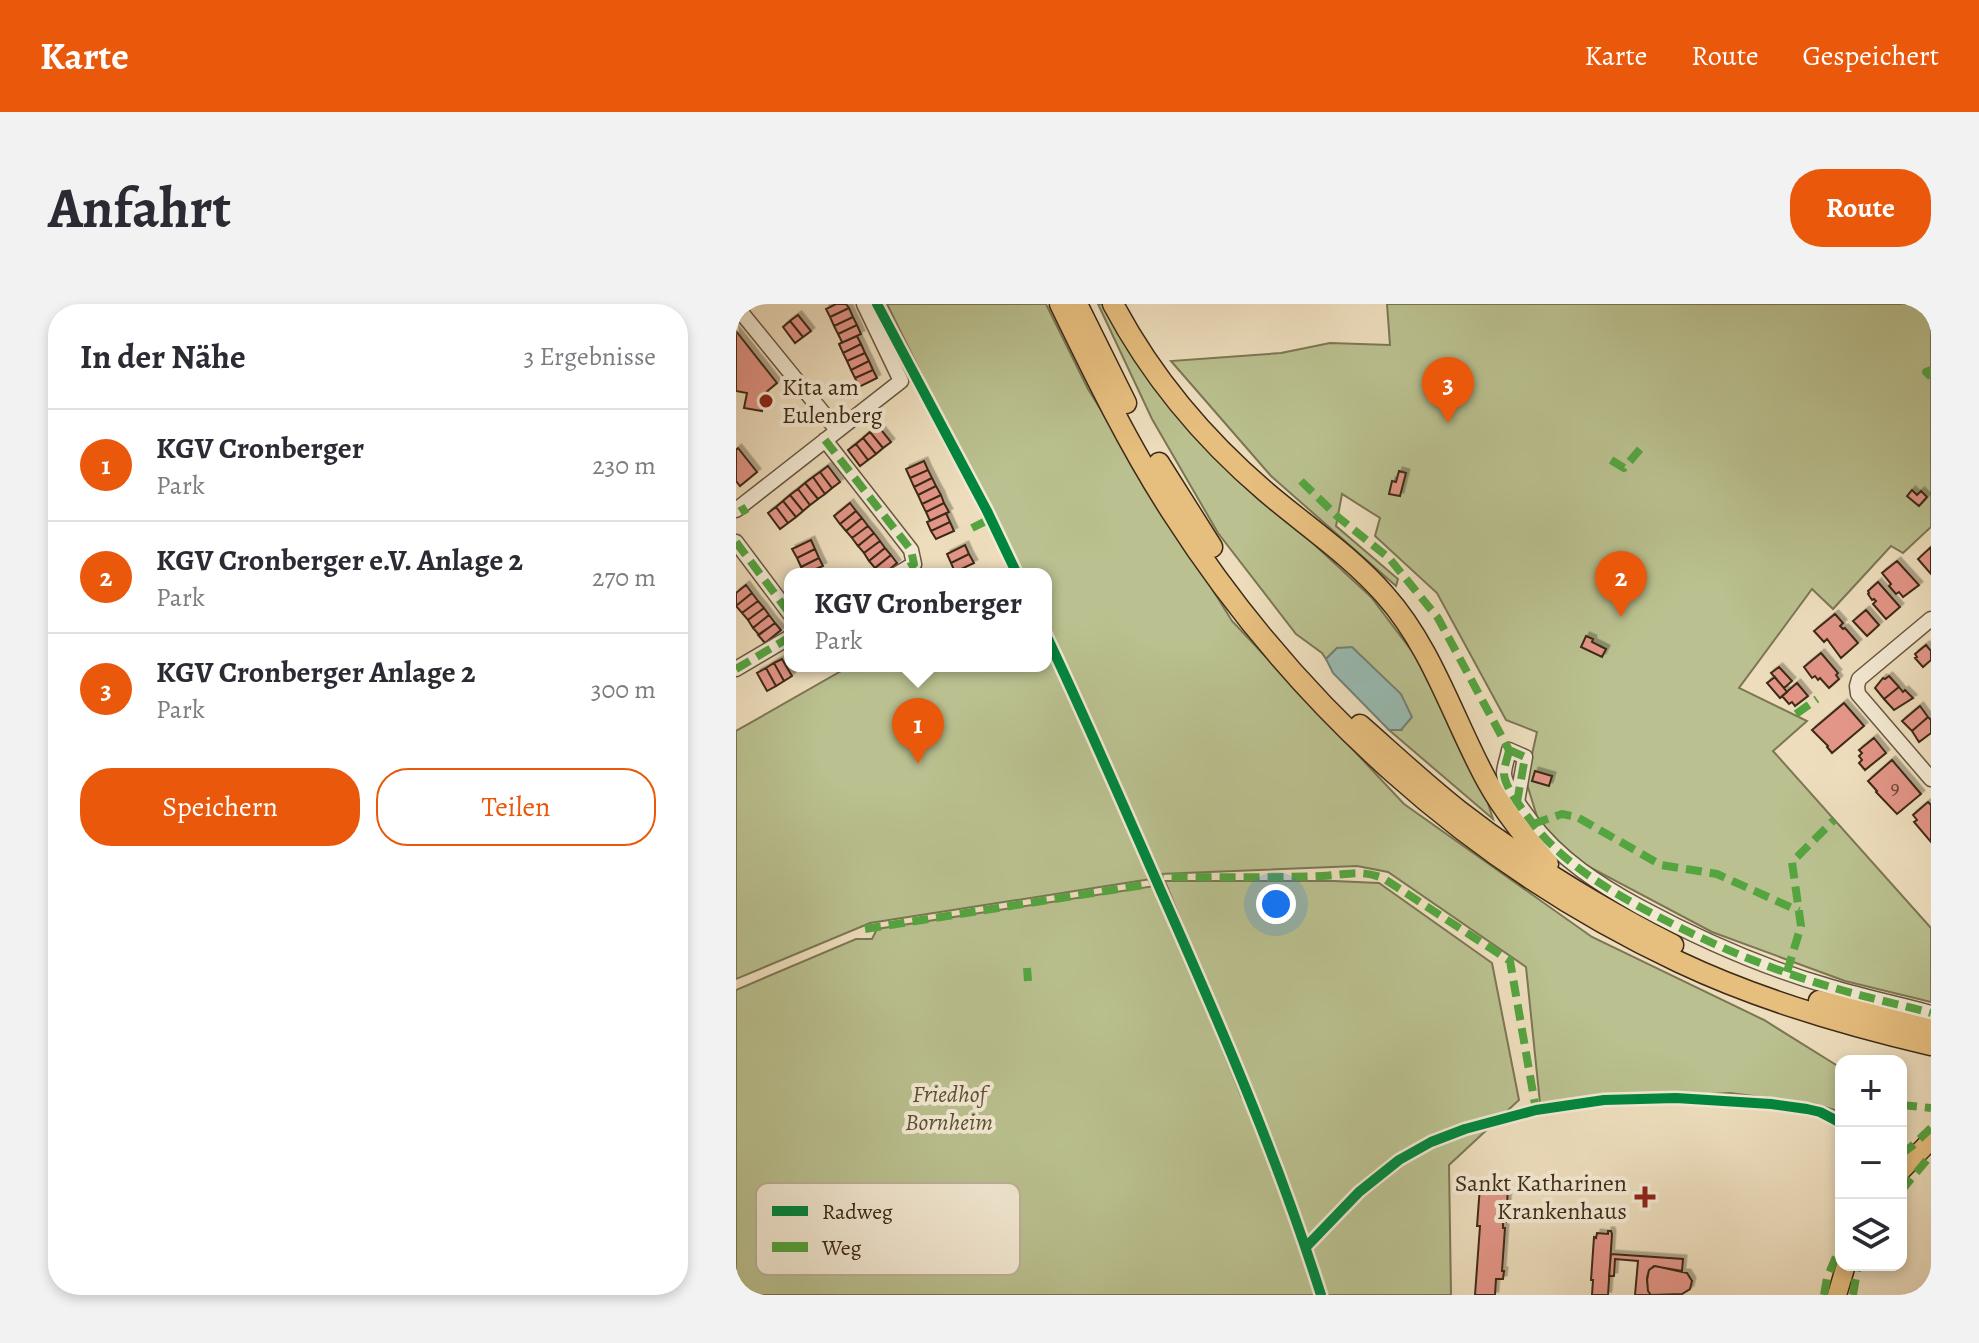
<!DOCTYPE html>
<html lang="de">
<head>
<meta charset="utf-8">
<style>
  body { margin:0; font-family:Alegreya,serif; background:#f2f2f3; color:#2b2b33 }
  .controls { position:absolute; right:24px; bottom:24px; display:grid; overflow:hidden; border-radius:16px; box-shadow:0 4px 12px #0003 }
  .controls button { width:72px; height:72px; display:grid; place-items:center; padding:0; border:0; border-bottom:2px solid #e1e1e2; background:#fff; color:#2b2b33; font:40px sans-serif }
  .you { position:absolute; left:540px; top:600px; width:28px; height:28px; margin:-20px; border:6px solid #fff; border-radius:50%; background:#1a73e8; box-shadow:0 0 0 12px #1a73e833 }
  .badge { display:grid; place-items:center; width:52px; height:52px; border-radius:50%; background:#ea580c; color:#fff; font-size:26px; font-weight:700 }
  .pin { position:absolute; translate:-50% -66px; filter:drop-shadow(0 2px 4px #0008) }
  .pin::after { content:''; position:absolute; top:42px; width:28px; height:24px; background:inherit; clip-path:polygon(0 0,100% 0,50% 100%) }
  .popup { position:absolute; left:48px; top:264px; width:268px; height:104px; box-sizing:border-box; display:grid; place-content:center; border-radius:16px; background:#fff; filter:drop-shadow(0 2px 6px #0005); font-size:26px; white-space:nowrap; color:#7c7c81 }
  .popup b { font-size:30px; color:#2b2b33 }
  .popup::after { content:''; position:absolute; left:50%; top:100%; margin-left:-16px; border:16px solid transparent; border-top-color:#fff }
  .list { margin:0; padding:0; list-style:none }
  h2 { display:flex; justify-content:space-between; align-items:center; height:104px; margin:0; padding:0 32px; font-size:34px }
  h2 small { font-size:26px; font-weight:400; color:#7c7c81 }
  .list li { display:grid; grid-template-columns:52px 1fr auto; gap:24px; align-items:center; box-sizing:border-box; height:112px; padding:0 32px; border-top:2px solid #e1e1e2 }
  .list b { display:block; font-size:30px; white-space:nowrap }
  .list p { margin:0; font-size:26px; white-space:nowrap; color:#7c7c81 }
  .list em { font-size:26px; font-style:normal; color:#7c7c81 }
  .actions { display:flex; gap:16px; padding:24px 32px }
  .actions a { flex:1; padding:18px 0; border:2px solid #ea580c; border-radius:32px; text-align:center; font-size:28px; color:#ea580c }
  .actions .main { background:#ea580c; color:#fff }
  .icon { flex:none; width:44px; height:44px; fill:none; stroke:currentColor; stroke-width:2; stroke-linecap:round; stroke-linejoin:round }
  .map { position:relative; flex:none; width:1195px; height:991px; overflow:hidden; border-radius:32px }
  header { display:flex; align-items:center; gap:48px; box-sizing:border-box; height:112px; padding:0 40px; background:#ea580c; color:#fff }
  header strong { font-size:38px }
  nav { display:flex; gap:44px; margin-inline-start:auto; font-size:28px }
  .intro { display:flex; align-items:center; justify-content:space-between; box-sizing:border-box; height:192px; padding:0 48px }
  h1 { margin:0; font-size:56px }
  .button { padding:20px 36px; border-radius:32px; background:#ea580c; color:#fff; font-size:28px; font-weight:700 }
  main { display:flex; gap:48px; padding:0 48px }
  aside { flex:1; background:#fff; border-radius:32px; box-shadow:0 4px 12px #0003 }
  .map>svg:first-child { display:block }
  .green { fill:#bac08f; stroke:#7c7654; stroke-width:2 }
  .water { fill:#99bbb2; stroke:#748174; stroke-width:2 }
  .building { fill:#e39587; stroke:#3d2b18; stroke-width:2; filter:url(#shadow) }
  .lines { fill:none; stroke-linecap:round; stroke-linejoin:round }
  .minor-casing { stroke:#695841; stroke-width:17 }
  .major-casing { stroke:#3d2b18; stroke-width:21 }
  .highway-casing { stroke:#3d2b18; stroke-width:23 }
  .minor { stroke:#f3e9d3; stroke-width:14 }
  .major { stroke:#e6be7e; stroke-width:18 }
  .highway { stroke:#e6be7e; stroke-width:20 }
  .quiet { stroke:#54a440; stroke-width:8; stroke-dasharray:16 8; stroke-linecap:butt }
  .cycleway-casing { stroke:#f3e9d3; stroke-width:15 }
  .cycleway { stroke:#00873e; stroke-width:10 }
  .poi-dot { fill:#8f2418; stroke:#f3e9d3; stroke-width:3 }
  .labels { text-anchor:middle; stroke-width:8; stroke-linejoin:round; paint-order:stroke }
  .number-label { font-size:20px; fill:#664634 }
  .poi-label { font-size:24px; fill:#3d2b18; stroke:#f3e9d3; text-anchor:start }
  .park-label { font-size:24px; font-style:italic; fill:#5c5036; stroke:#f3e9d3 }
  .key { fill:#f3e9d3; stroke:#bcb09b; stroke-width:2 }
  .key-label { font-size:22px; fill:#3d2b18 }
</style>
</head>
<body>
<header>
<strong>Karte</strong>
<nav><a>Karte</a><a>Route</a><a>Gespeichert</a></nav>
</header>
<div class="intro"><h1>Anfahrt</h1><a class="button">Route</a></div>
<main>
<aside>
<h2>In der Nähe<small>3 Ergebnisse</small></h2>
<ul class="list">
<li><span class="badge">1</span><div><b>KGV Cronberger</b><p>Park</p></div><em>230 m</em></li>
<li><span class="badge">2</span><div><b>KGV Cronberger e.V. Anlage 2</b><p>Park</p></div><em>270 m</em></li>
<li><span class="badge">3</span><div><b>KGV Cronberger Anlage 2</b><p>Park</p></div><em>300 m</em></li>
</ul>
<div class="actions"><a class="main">Speichern</a><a>Teilen</a></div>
</aside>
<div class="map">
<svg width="1195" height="991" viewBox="0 0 1195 991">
  <defs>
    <filter id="shadow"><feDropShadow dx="3.5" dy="-3.5" stdDeviation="0" flood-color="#0004"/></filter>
  </defs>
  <rect width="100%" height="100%" fill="#edddbc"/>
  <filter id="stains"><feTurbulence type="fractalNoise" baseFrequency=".0025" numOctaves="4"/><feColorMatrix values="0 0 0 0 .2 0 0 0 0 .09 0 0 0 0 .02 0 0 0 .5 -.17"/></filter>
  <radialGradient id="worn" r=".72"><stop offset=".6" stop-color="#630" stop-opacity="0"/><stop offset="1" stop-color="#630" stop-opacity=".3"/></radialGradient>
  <!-- green -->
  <path class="green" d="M151 0H310L352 85 496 317 668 500 856 633 1028 716 1105 764V808L1079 800 994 789 804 799 790 663 652 568 621 562 423 570 310 325V270H284Z
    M362 0H366L397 52 486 155 635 293 681 354 749 490 757 515 653 426H665L601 344 590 355 586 349 560 330 482 229 416 115Z
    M651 0H1195V223L1167 249 1155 242 1097 305 1076 285 1003 384 1071 417 1037 447 1195 624V698L1109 677 976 628 842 557 803 519 790 477 801 428 770 416 701 289 639 232 644 214 606 190 600 222 662 275 660 282 535 172 435 57 545 49 594 39 654 41Z
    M310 340 415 575 134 619 0 675V427L114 362H310Z
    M429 577H598L643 579 756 659 783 796 713 861 715 991H0V686L120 635H136L141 625 418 582 449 653 506 794 484 714Z"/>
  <!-- water -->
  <path class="water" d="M616 343 665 390 676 413 665 426H653L597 369 590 355 601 344Z"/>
  <!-- building -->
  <path class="building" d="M100 0H110L113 4 94 13 90 5Z
    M113 4 117 13 98 22 94 13Z
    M62 11 75 27 67 33 54 17Z
    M117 13 121 21 102 30 98 22Z
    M54 17 67 33 59 39 47 23Z
    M121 21 125 30 103 40 106 38 102 30Z
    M0 27 41 79 29 89 26 107 8 104 11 89 0 87Z
    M121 32 125 40 107 49 103 40Z
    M125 40 129 49 111 57 107 49Z
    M129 49 133 57 115 66 111 57Z
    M133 57 137 66 119 74 115 66Z
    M137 66 141 74 123 83 119 74Z
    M142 122 155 138 147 144 134 128Z
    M134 128 147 144 140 150 127 134Z
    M127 134 140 150 132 156 120 140Z
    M120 140 132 156 124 162 112 146Z
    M2 144 21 168 4 182 0 177V146Z
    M188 157 192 166 174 174 170 165Z
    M92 162 104 178 96 184 84 168Z
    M192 166 196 174 178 183 174 174Z
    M663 167 670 169 664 192 653 190 656 177 660 178Z
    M84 168 96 184 89 190 77 173Z
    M77 173 89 190 82 195 69 179Z
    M196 174 200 182 182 191 178 183Z
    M69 179 82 195 74 201 62 185Z
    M200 182 205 191 186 200 182 191Z
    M62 185 74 201 67 207 54 191Z
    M1176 186 1181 191 1185 187 1191 193 1183 202 1171 192Z
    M54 191 67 207 60 213 47 197Z
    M205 191 208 199 190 208 186 200Z
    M47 197 60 213 52 219 40 203Z
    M114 199 120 207 104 220 98 212Z
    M208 199 213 208 194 217 190 208Z
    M40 203 52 219 44 225 32 209Z
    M120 207 126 214 110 227 104 220Z
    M210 209 214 218 195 227 191 218Z
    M126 214 132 222 116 234 110 227Z
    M214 218 218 227 200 235 195 227Z
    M132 222 138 229 122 242 116 234Z
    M138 229 144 237 128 249 122 242Z
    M75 236 79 245 61 254 56 245Z
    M144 237 149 244 133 257 128 249Z
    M229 241 233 250 215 259 211 250Z
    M1195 243V270L1182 255Z
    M149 244 155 251 139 264 133 257Z
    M79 245 83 254 65 263 61 254Z
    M233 250 238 259 219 268 215 259Z
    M155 251 161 259 148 270H144L139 264Z
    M83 254 87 262 68 270 65 263Z
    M1161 257 1183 281 1167 293 1163 288 1160 290 1153 282 1155 280 1146 269Z
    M1142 278 1164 303 1150 315 1137 300 1140 297 1138 295 1136 296 1132 290 1133 289 1132 287Z
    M10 281 16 289 0 302V289Z
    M16 289 22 297 6 309 0 302Z
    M22 297 28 304 12 316 6 309Z
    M28 304 33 311 17 324 12 316Z
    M1130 306 1143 321 1131 332 1117 317Z
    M1099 310 1107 319 1104 322 1107 325 1109 324 1122 339 1105 354 1091 335 1088 338 1078 327Z
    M33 311 39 319 23 331 17 324Z
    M39 319 45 326 29 339 22 331Z
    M850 332 857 335 856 338 870 345 866 353 845 343Z
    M1190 341 1195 347V356L1187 363 1179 354 1181 353 1179 350Z
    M1085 349 1102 369 1100 371 1103 375 1093 384 1084 374 1082 376 1079 372 1076 374 1068 363Z
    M46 355 56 372 48 377 38 359Z
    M38 359 48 377 40 382 30 364Z
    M1043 363 1056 377 1048 384 1035 369Z
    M30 364 40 382 31 387 21 369Z
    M1153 372 1163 383 1148 395 1139 384 1147 374 1149 375Z
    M1039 373 1051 388 1044 394 1031 379Z
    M1061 379 1072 392 1059 402 1056 398 1053 400 1046 392Z
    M1163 383 1167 388 1169 386 1177 394 1158 406 1148 395Z
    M1108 399 1128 422 1096 449 1091 443 1092 442 1076 426Z
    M1184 402 1192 413 1176 427 1166 417Z
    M1192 413 1195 416V429L1183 438 1176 427Z
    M1138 434 1150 449 1129 466 1123 459 1126 456 1123 452 1126 449 1123 446Z
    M1156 456 1185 490 1161 510 1140 488 1141 487 1132 477Z
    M799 467 816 472 813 482 796 477Z
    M1192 498 1195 501V538L1178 518 1181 516 1177 511Z
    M744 882 772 884 770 918H767V924H769L766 967H768L767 975H760L759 991H739L744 922H741Z
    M872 927H875L876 930 872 991H856L857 976H855L858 933 860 934 861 929 872 930Z
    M875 950 947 955 946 967 918 962 913 966 911 976 912 987 915 991H899L902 957 879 955 878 972H873Z
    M919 962 951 969 956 977 954 985 946 990 915 991 912 987 911 974 913 966Z"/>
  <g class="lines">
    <defs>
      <path id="minor" d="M0 2 101 126
        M89 136 175 246 178 260 161 270
        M0 206 165 77 128 0
        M0 238 54 310
        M1195 315 1123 375 1121 382 1122 390 1195 475
        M0 365 54 333
        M781 498 789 453 773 446C772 453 768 462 768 470 769 484 787 506 795 517 823 555 864 581 904 603 965 636 1029 664 1095 683 1128 693 1162 700 1195 709"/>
      <path id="major" d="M1165 867 1195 836
        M1101 991 1110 961"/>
      <path id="highway" d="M324 0C358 70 393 142 435 207 559 401 734 560 943 658 1023 696 1109 721 1195 741
        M341 0 390 99
        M377 0C415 72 468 135 530 188 570 222 615 252 649 291 697 345 717 415 751 477 768 508 790 534 812 560
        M423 159 476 243
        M624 421C657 450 688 479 722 506 786 556 865 604 937 641
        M1083 697 1195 726"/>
    </defs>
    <!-- minor casing -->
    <use href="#minor" class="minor-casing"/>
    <!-- major casing -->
    <use href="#major" class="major-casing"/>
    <!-- highway casing -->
    <use href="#highway" class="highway-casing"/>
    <!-- minor -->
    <use href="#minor" class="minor"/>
    <!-- major -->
    <use href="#major" class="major"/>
    <!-- highway -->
    <use href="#highway" class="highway"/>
    <!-- quiet -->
    <path class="quiet" d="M1195 66 1190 68 1195 73
      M89 136 175 246 178 260 161 270
      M875 156 888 164 906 143
      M565 177 602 213 653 254 702 314 773 446
      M5 202 10 210
      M236 224 254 215
      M0 238 54 310
      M0 365 54 333
      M1060 410 1081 395
      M773 446C772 453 768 462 768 470 769 484 787 506 795 517 823 555 864 581 904 603 965 636 1029 664 1095 683 1128 693 1162 700 1195 709
      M773 446 789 453 781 498
      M797 520 826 510 841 513 925 561 981 570 1063 607
      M129 625 413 580 425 573C479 573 533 574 586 572 610 571 623 565 647 574L774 657 800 806
      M291 664 292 677
      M1051 668 1065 622 1056 558 1098 516
      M1165 801 1195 804
      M1165 850 1176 842 1195 824
      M1165 887 1195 851
      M1088 991 1091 974 1105 941
      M1117 991 1122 961"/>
    <defs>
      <path id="cycleway" d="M141 0 251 207 281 270
        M310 331C350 415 387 501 424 585 483 718 541 852 585 991
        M570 943 623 888 663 856 695 838 729 825 800 806 868 796 940 794 1035 800 1071 805 1084 808 1105 819"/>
    </defs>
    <!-- cycleway casing -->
    <use href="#cycleway" class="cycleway-casing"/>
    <!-- cycleway -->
    <use href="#cycleway" class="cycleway"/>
  </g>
  <!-- markers -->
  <g class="poi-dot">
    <circle cx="30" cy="97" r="8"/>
    <path d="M905 881h8v8h8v8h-8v8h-8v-8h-8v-8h8z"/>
  </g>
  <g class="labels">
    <!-- number labels -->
    <g class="number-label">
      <text x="1159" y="490">9</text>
    </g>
    <!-- poi labels -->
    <g class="poi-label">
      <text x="46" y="91">Kita am<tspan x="46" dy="28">Eulenberg</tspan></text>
      <text x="891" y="887" text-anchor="end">Sankt Katharinen<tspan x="891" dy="28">Krankenhaus</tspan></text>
    </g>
    <!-- park labels -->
    <g class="park-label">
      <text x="213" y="798">Friedhof<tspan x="213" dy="28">Bornheim</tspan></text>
    </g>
  </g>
  <!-- legend -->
  <rect x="20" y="879" width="264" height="92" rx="12" class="key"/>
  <rect x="36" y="902" width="36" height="10" fill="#00873e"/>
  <rect x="36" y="938" width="36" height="10" fill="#54a440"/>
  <g class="key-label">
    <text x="86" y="915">Radweg</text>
    <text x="86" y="951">Weg</text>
  </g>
  <rect width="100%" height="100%" filter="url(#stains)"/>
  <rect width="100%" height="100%" fill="url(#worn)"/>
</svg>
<div class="controls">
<button>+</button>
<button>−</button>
<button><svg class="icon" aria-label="layers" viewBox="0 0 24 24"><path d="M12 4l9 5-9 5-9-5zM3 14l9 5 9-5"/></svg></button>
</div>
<div class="you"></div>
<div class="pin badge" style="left:182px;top:460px">1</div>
<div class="popup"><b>KGV Cronberger</b>Park</div>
<div class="pin badge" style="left:885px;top:313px">2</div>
<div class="pin badge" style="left:712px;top:119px">3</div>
</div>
</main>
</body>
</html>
